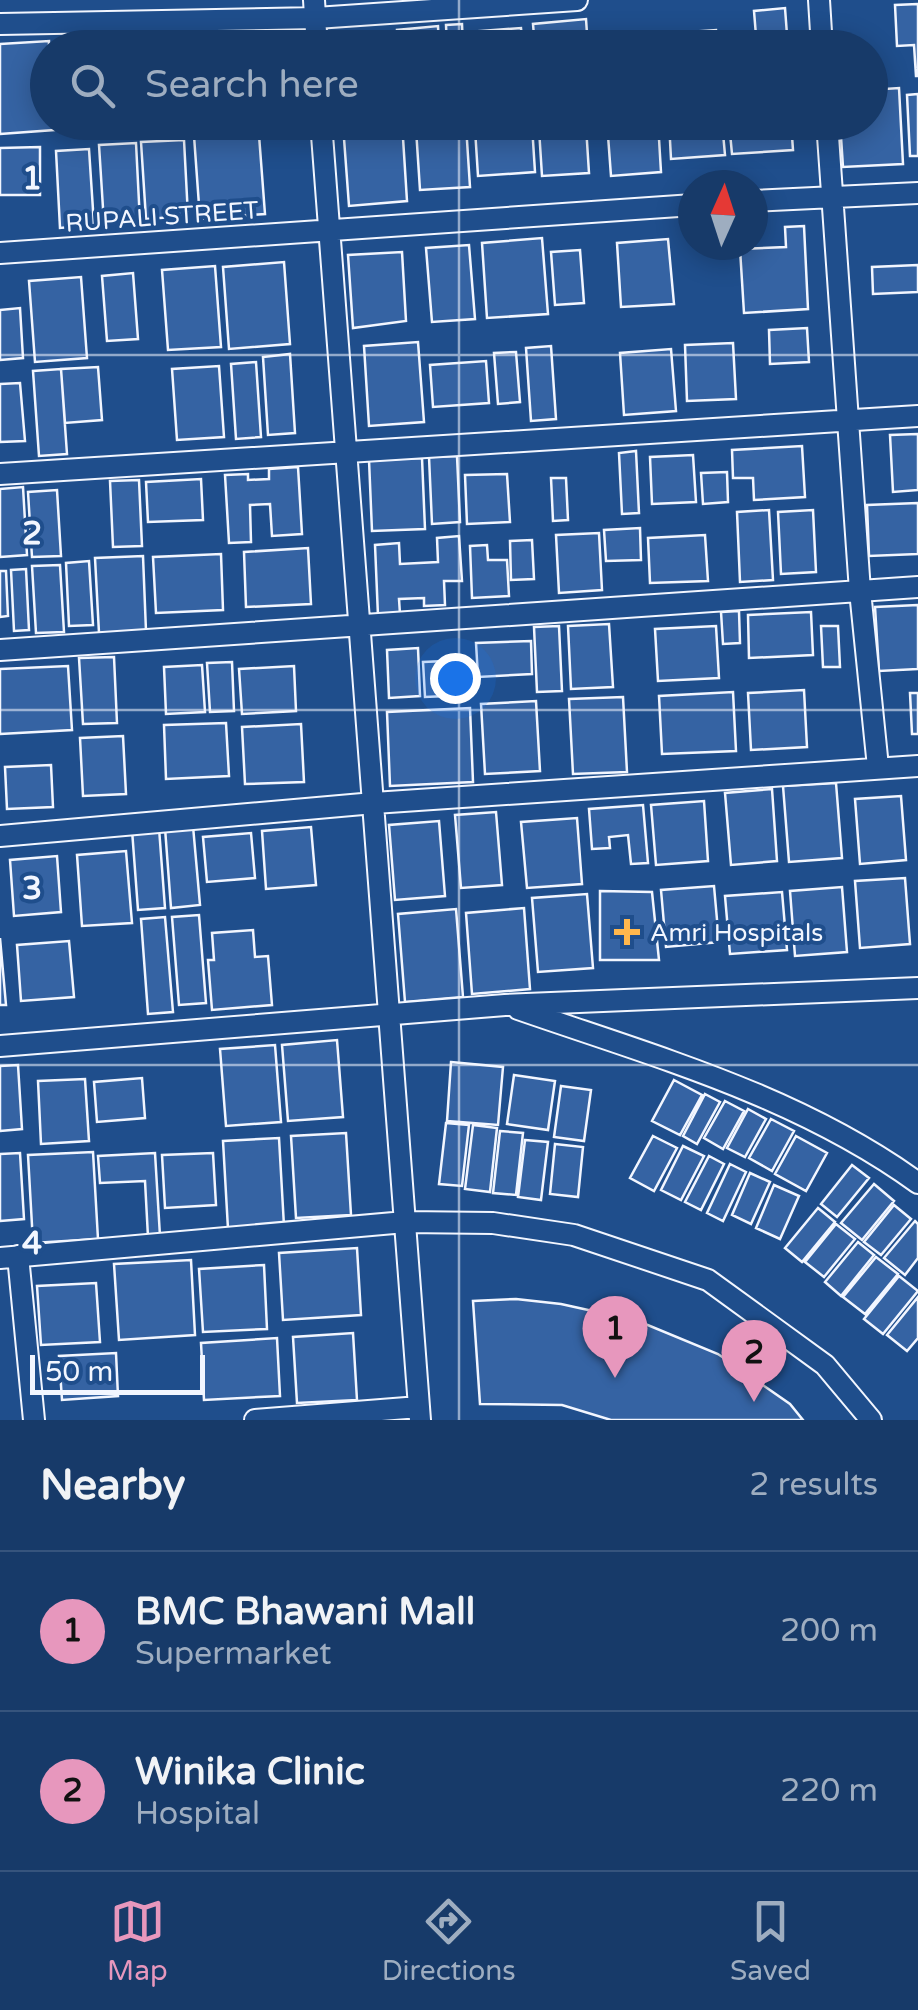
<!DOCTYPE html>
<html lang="en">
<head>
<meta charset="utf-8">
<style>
  body { margin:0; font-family:"Varela Round",sans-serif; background:#20416f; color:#f1f3f6 }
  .compass { position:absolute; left:678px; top:170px; width:90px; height:90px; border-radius:50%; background:#173a69; box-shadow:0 5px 25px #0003; rotate:3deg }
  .scale { position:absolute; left:30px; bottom:25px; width:175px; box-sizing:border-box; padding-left:10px; border:5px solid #f2f6ff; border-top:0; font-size:28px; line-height:35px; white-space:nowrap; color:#f2f6ff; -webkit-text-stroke:8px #1f4e8c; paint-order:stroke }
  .you { position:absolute; left:455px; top:678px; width:35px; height:35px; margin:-25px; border:8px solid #fff; border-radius:50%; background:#1a73e8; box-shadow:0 0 0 15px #1a73e833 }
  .badge { display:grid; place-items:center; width:65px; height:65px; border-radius:50%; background:#e797bd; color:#111; font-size:32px; font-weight:700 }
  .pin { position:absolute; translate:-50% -82px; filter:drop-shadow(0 2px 5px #0008) }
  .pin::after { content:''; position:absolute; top:52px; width:35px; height:30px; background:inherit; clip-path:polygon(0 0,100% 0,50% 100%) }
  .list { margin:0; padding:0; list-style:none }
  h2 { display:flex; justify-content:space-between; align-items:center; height:130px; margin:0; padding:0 40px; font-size:42px }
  h2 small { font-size:32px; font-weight:400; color:#9eadc0 }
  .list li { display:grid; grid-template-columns:65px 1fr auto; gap:30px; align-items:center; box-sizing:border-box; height:160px; padding:0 40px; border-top:2px solid #36547d }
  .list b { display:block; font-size:38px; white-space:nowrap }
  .list p { margin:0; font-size:32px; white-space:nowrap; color:#9eadc0 }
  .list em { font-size:32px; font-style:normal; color:#9eadc0 }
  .icon { flex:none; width:55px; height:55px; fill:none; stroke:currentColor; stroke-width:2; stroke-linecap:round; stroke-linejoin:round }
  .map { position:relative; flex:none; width:918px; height:1420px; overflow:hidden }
  .search { position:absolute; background:#173a69; box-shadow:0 5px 25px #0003; left:30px; right:30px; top:30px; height:110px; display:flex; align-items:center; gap:25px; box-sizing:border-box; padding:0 35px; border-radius:55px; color:#9eadc0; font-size:38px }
  .sheet { height:450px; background:#173a69 }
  nav { display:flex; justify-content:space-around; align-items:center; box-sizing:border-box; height:140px; border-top:2px solid #36547d; background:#173a69; font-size:28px; color:#9eadc0 }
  nav a { display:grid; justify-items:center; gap:5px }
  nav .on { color:#e797bd }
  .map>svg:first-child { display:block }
  .building { fill:#3563a3; stroke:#f2f6ff; stroke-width:2.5 }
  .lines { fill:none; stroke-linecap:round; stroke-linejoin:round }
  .minor-casing { stroke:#f2f6ff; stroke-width:24 }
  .minor { stroke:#1f4e8c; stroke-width:20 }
  .grid { fill:none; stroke:#f2f6ff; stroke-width:2.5; stroke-opacity:0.55 }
  .poi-dot { fill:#ffb74d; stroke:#1f4e8c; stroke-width:4 }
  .labels { text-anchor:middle; stroke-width:8; stroke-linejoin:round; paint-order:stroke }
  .street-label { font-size:25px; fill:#f2f6ff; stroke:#1f4e8c }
  .poi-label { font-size:25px; fill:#f2f6ff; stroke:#1f4e8c; text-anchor:start }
  .grid-label { font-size:32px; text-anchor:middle; font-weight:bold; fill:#f2f6ff; stroke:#1f4e8c; stroke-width:8; stroke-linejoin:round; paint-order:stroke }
</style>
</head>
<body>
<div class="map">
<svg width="918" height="1420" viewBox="0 0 918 1420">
  <rect width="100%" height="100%" fill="#1f4e8c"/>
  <!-- building -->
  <path class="building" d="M918 4V76H916L914 45 897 46 895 5Z
    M785 8 788 48H757L754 11Z
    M586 19 588 48H535L533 24Z
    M462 24 463 48H447L446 25Z
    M438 26 439 48H398L397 30Z
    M521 28 523 48H470L469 32Z
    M716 30 718 48H661L660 34Z
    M389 36 390 48H335V40Z
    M177 40 178 48H115V44Z
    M49 41 48 122H54V130L0 134V44Z
    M899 88 903 164 843 167 840 122H870V90Z
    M918 94V156H910L907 95Z
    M120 122H182L183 130 120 134Z
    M193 122H258L265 214 200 219Z
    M402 122 407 201 349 206 343 125Z
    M607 122H658L661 172 611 176Z
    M669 122H722L725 155 671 159Z
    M729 122H791L793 150 732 154Z
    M466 125 470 187 420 190 416 129Z
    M532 125 535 172 478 176 475 129Z
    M586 126 589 173 542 176 539 129Z
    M184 140 188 216 146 219 141 142Z
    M136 143 140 222 104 224 99 145Z
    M40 147V195H0V148Z
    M89 149 94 225 60 228 56 151Z
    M804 226 808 309 744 313 740 249 786 247 785 227Z
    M542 238 548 314 487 318 482 243Z
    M668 239 674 304 621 307 617 243Z
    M469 245 475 319 432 322 426 248Z
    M580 250 584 303 555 305 551 252Z
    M402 252 406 321 353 328 348 255Z
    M284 262 290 344 229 349 223 267Z
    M918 265V292L873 294 872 267Z
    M215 266 221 347 168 350 162 270Z
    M133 273 138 339 107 341 102 276Z
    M81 277 87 358 35 362 29 281Z
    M20 308 23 358 0 360V310Z
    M807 328 809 362 770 364 769 330Z
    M418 342 424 422 369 426 364 346Z
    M733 343 736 399 687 401 685 345Z
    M551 346 556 419 531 421 526 348Z
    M671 349 676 411 624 415 620 353Z
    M516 352 520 402 498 404 494 353Z
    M290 354 295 433 268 435 263 357Z
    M486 361 489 403 433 407 430 365Z
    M256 362 261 437 236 439 231 364Z
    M219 366 224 437 177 440 172 369Z
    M98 367 102 420 65 423 61 369Z
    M61 369 67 454 39 456 33 371Z
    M20 383 25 441 0 442V384Z
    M918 434V490L893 492 890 435Z
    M802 446 805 497 754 500 753 478H733L732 450Z
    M636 451 639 513 622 514 619 453Z
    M693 455 696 502 652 504 650 457Z
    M457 456 460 522 432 524 429 457Z
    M422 458 425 529 372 531 369 460Z
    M298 467 302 534 272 536 270 504 250 505 251 542 229 543 225 475 248 474V480L269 479V469Z
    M727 472 728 502 703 504 701 473Z
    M507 474 510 522 467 524 465 475Z
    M551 478H566L568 520 553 521Z
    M201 479 203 520 148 522 146 482Z
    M139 480 142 546 113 547 110 481Z
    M23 487 27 555 0 557V489Z
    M57 490 61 556 32 557 28 492Z
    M918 503V554L869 556 867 505Z
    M769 510 773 580 740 582 737 512Z
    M813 510 816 572 781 574 778 512Z
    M640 528 641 560 606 561 604 530Z
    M599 533 602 590 559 593 556 535Z
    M705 535 708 581 650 583 648 538Z
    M459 536 462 581H444L445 605 424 606V598L399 599 400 614 378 616 375 545 399 543 400 564 438 562 437 538Z
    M532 540 534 579 511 580 510 541Z
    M487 545 488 560H507L509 596 472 598 470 546Z
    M308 548 311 604 246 607 244 552Z
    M221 554 223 610 156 613 153 557Z
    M143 556 146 631 99 633 95 558Z
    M89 561 93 625 69 626 66 563Z
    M60 565 64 632 36 633 32 566Z
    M26 569 29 630 14 631 11 570Z
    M0 571H6L8 616 0 617Z
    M918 605V669L879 671 875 607Z
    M739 611 740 643 723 644 721 612Z
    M811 612 813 655 749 658 748 615Z
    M609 624 613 687 571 689 568 626Z
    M559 626 562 691 537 692 534 627Z
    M716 626 719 678 658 681 655 629Z
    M821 626H838L840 667H823Z
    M531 641 532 674 478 677 476 643Z
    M418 648 420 696 389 698 387 650Z
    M114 657 117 723 83 724 79 658Z
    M469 660 470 695 425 697 423 662Z
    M232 662 234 711 210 712 207 663Z
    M202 665 205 712 166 714 164 667Z
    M68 666 72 730 0 734V669Z
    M294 666 296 711 242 714 239 669Z
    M804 690 807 747 751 750 748 693Z
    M733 692 736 751 662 754 659 696Z
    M910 693H918V734H912Z
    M623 697 627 772 573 774 569 699Z
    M536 701 540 771 485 774 481 704Z
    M470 708 473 782 390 786 387 712Z
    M226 723 229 776 166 779 164 725Z
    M301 724 304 782 245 784 242 727Z
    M123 736 126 794 83 796 80 738Z
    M51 765 53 807 7 809 5 767Z
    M836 783 842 858 789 862 783 786Z
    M772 789 777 861 731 865 725 793Z
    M901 796 906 860 860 864 855 799Z
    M704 801 708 861 656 865 651 805Z
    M643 805 648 863 631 864 628 835 609 837 610 848 592 849 589 809Z
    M496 812 502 885 461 888 455 815Z
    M577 818 582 884 527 888 521 822Z
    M439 821 445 896 395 900 389 825Z
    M193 826 200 905 171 908 165 828Z
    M311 827 316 885 266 889 262 831Z
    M159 828 165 908 138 910 132 830Z
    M251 833 255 878 207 882 203 837Z
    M126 851 132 923 82 926 77 855Z
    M57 856 61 912 14 916 10 860Z
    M905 878 910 944 860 948 855 881Z
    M714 886 719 942 666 947 661 890Z
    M842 887 847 952 795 956 790 891Z
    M600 891 652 892 659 960H600Z
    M782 892 787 950 730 954 725 896Z
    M587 894 593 968 538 972 532 898Z
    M524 908 530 989 472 994 466 913Z
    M456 909 463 997 405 1002 398 914Z
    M199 915 206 1003 179 1005 172 917Z
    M165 917 173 1012 148 1014 141 919Z
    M253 930 255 957 268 956 272 1005 212 1010 208 960H214L212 933Z
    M0 938 6 1005H0Z
    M69 941 74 997 21 1001 17 945Z
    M337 1040 343 1117 288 1121 282 1045Z
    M275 1045 281 1122 226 1126 220 1049Z
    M451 1062 503 1067 498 1125 447 1121Z
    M18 1065 22 1129 0 1131V1066Z
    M514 1075 555 1081 548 1130 507 1124Z
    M142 1078 145 1118 97 1122 94 1082Z
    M85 1079 89 1141 41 1144 38 1081Z
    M674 1080 702 1095 680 1135 652 1121Z
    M561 1086 591 1090 584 1141 554 1137Z
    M705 1094 720 1102 697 1144 683 1136Z
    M725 1101 744 1111 723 1149 704 1138Z
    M748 1109 766 1119 745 1157 727 1148Z
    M771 1119 794 1131 772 1171 749 1158Z
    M446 1123 469 1125 462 1186 439 1184Z
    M473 1125 497 1128 490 1192 465 1189Z
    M500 1131 523 1133 516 1195 493 1193Z
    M346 1133 351 1215 296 1218 291 1136Z
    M653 1136 677 1148 654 1191 630 1178Z
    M796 1136 827 1153 806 1191 775 1174Z
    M279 1138 284 1226 228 1229 223 1141Z
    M525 1140 548 1142 541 1200 518 1197Z
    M555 1144 583 1147 578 1197 550 1194Z
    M683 1146 704 1156 681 1200 661 1190Z
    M93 1152 98 1239 33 1243 28 1155Z
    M20 1153 24 1219 0 1221V1154Z
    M155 1153 160 1236 148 1237 145 1181 100 1183 98 1156Z
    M213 1153 216 1205 165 1208 162 1155Z
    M709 1156 724 1164 701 1210 685 1202Z
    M730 1164 746 1172 723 1221 707 1213Z
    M852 1165 869 1178 837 1217 821 1204Z
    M750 1173 770 1182 751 1224 732 1215Z
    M874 1184 894 1201 862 1240 841 1223Z
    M774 1185 799 1196 780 1239 756 1228Z
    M894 1205 911 1219 881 1255 864 1242Z
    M818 1208 835 1222 802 1262 785 1248Z
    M915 1221 918 1224V1258L905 1275 884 1258Z
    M836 1224 855 1239 824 1277 805 1262Z
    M858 1242 874 1255 841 1296 825 1282Z
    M357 1248 361 1315 283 1320 279 1253Z
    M876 1257 898 1274 865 1314 843 1297Z
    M191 1260 195 1335 119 1340 114 1264Z
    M264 1265 267 1329 203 1332 199 1269Z
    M899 1276 918 1291 883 1334 864 1319Z
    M96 1283 100 1342 41 1345 37 1286Z
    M918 1297V1338L907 1351 887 1335Z
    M516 1299 561 1304 638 1321 718 1354 790 1404 803 1420H611L562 1405 480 1404 473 1301Z
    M353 1333 357 1400 297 1403 293 1337Z
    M277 1338 280 1396 204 1400 201 1343Z
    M116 1353 118 1396 62 1400 59 1356Z"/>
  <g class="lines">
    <defs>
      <path id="minor" d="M314 0 317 48
        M819 0 822 48
        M0 24 316 18 577 0
        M321 122 420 1420
        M827 122 860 591 878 767
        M753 201 918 193
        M0 253 693 205
        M0 474 918 416
        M0 650 918 587
        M0 836 374 803 918 766
        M518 1009C656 1057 798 1096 918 1183
        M0 1046 505 1005 918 988
        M18 1256 34 1420
        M0 1258 405 1222 493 1223 574 1235 708 1280 825 1365 871 1420
        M255 1420 419 1407"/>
    </defs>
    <!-- minor casing -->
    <use href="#minor" class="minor-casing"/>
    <!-- minor -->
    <use href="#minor" class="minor"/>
  </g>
  <!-- grid -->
  <path class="grid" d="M459 0V48M459 122V1420M0 355H918M0 710H918M0 1065H918"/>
  <!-- markers -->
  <path class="poi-dot" d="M622 917h10v10h10v10h-10v10h-10v-10h-10v-10h10z"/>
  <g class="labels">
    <!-- street labels -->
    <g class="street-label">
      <text transform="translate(162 216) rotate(-4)" y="9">RUPALI STREET</text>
    </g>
    <!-- poi labels -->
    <g class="poi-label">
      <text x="650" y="941">Amri Hospitals</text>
    </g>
  </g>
  <g class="grid-label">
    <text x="32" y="189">1</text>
    <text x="32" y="544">2</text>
    <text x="32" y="899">3</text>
    <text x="32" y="1254">4</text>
  </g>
</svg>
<svg class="compass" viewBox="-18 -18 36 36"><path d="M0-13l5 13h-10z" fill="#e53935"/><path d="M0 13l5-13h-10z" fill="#9eadc0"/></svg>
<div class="scale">50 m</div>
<div class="you"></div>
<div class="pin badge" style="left:615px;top:1378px">1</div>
<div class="pin badge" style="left:754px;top:1402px">2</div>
<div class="search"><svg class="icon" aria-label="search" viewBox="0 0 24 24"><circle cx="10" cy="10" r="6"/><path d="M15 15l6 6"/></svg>Search here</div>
</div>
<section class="sheet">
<h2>Nearby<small>2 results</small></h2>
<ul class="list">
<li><span class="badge">1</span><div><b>BMC Bhawani Mall</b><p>Supermarket</p></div><em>200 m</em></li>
<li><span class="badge">2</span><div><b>Winika Clinic</b><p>Hospital</p></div><em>220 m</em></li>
</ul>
</section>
<nav>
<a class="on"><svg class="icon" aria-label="map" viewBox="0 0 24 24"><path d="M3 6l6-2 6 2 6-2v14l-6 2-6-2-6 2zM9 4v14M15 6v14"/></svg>Map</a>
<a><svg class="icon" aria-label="directions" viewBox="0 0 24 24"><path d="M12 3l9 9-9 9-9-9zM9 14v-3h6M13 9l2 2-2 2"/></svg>Directions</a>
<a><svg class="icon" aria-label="saved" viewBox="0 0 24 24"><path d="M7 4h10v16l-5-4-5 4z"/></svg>Saved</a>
</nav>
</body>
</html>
